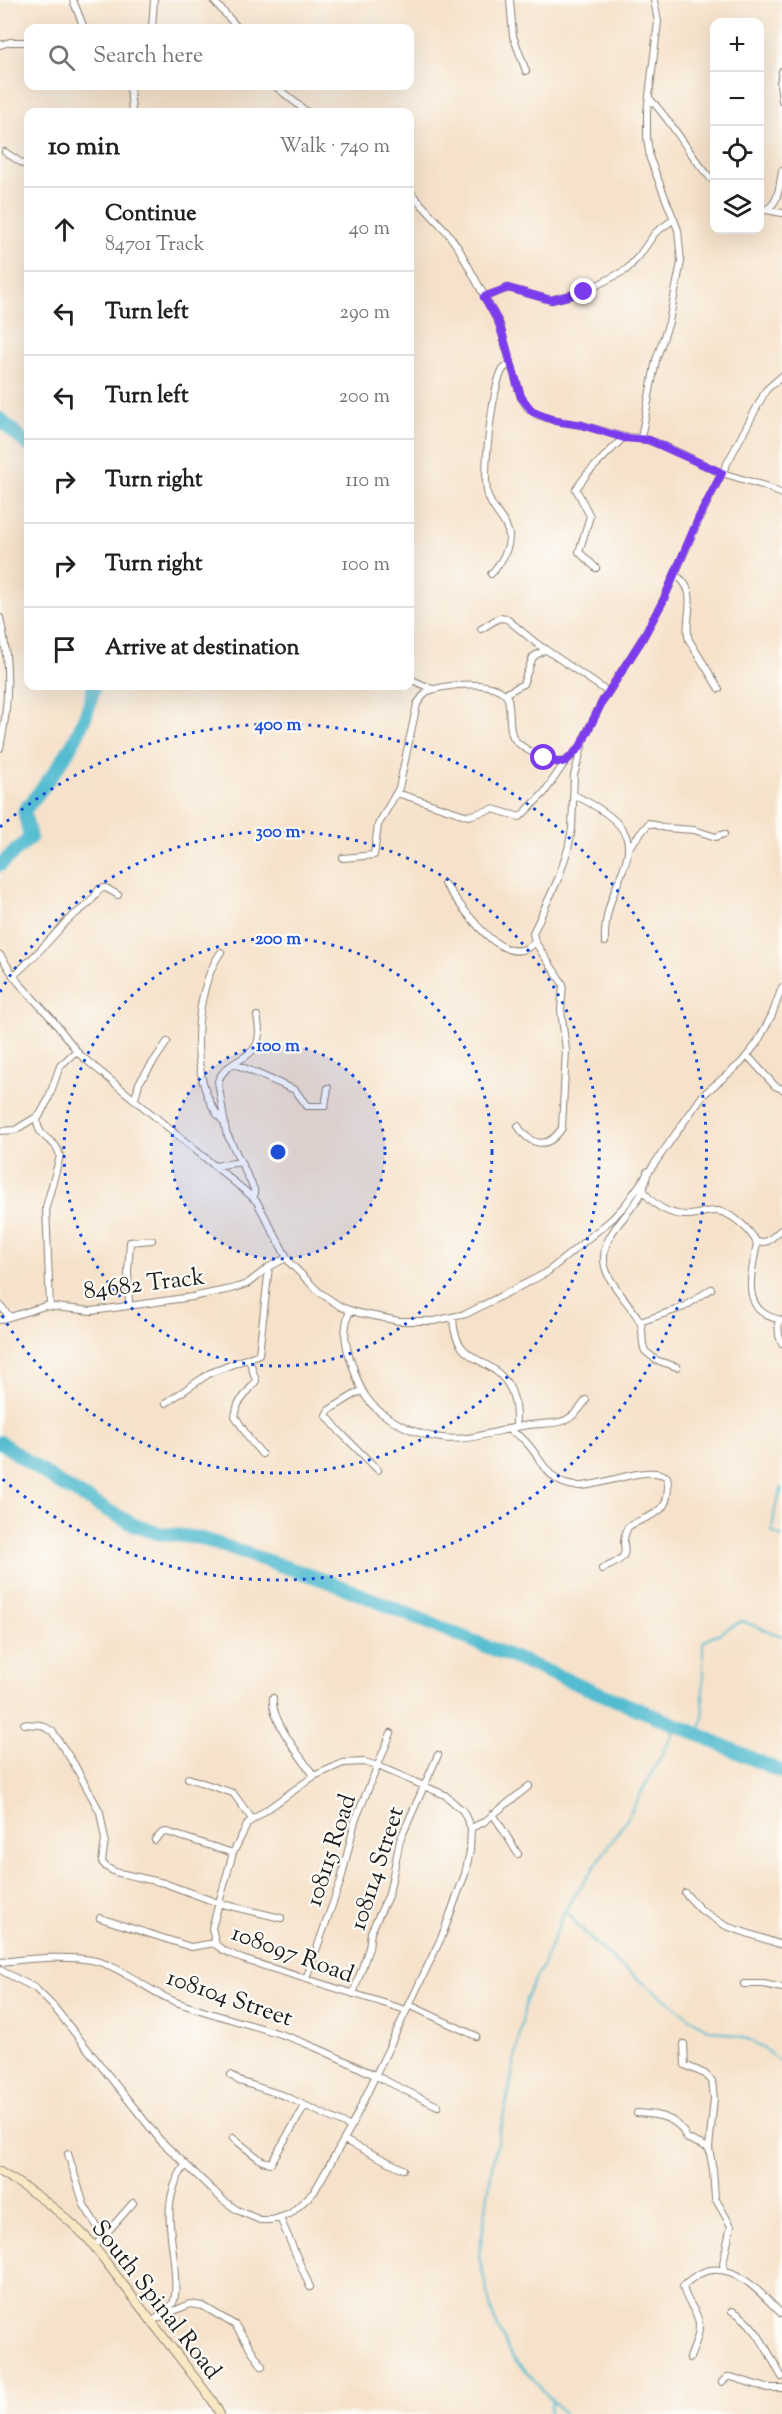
<!DOCTYPE html>
<html lang="en">
<head>
<meta charset="utf-8">
<style>
  body { margin:0; font-family:"Sorts Mill Goudy",serif; background:#f2f2f2; color:#202124 }
  .controls { position:absolute; right:18px; top:18px; display:grid; overflow:hidden; border-radius:12px; box-shadow:0 6px 24px #0002 }
  .controls button { width:54px; height:54px; display:grid; place-items:center; padding:0; border:0; border-bottom:2px solid #e0e0e0; background:#fff; color:#202124; font:30px sans-serif }
  .stop { position:absolute; width:18px; height:18px; margin:-14px; border:4px solid #7c3aed; border-radius:50%; background:#fff }
  .stop.end { background:#7c3aed; border-color:#fff; box-shadow:0 2px 6px #0008 }
  .list { margin:0; padding:0; list-style:none }
  h2 { display:flex; justify-content:space-between; align-items:center; height:78px; margin:0; padding:0 24px; font-size:26px }
  h2 small { font-size:20px; font-weight:400; color:#757577 }
  .list li { display:grid; grid-template-columns:39px 1fr auto; gap:18px; align-items:center; box-sizing:border-box; height:84px; padding:0 24px; border-top:2px solid #e0e0e0 }
  .list b { display:block; font-size:22px; white-space:nowrap }
  .list p { margin:0; font-size:20px; white-space:nowrap; color:#757577 }
  .list em { font-size:20px; font-style:normal; color:#757577 }
  .icon { flex:none; width:33px; height:33px; fill:none; stroke:currentColor; stroke-width:2; stroke-linecap:round; stroke-linejoin:round }
  .map { position:relative; flex:none; width:782px; height:2414px; overflow:hidden }
  .search { position:absolute; background:#fff; box-shadow:0 6px 24px #0002; left:24px; top:24px; width:390px; height:66px; display:flex; align-items:center; gap:15px; box-sizing:border-box; padding:0 21px; border-radius:12px; color:#757577; font-size:22px }
  .panel { position:absolute; background:#fff; box-shadow:0 6px 24px #0002; left:24px; top:108px; width:390px; height:582px; border-radius:12px }
  .map>svg:first-child { display:block }
  .lines { fill:none; stroke-linecap:round; stroke-linejoin:round }
  .stream { stroke:#53bcd0; stroke-width:2 }
  .river { stroke:#53bcd0; stroke-width:14 }
  .street-casing { stroke:#897f74; stroke-width:8 }
  .secondary-casing { stroke:#897f74; stroke-width:10 }
  .street { stroke:#fff; stroke-width:6 }
  .secondary { stroke:#f8e8c3; stroke-width:8 }
  .route { stroke:#7c3aed; stroke-width:8 }
  .ring { fill:none; stroke:#1d4ed8; stroke-width:3; stroke-dasharray:3 6 }
  .labels { text-anchor:middle; stroke-width:4.5; stroke-linejoin:round; paint-order:stroke }
  .street-label { font-size:24px; fill:#1c1c1c; stroke:#fdfcf7 }
  .centre { fill:#1d4ed8; stroke:#fdfcf7; stroke-width:3 }
  .ring-label { font-size:18px; text-anchor:middle; font-weight:bold; fill:#1d4ed8; stroke:#fdfcf7; stroke-width:4.5; stroke-linejoin:round; paint-order:stroke }
</style>
</head>
<body>
<div class="map">
<svg width="782" height="2414" viewBox="0 0 782 2414">
  <rect width="100%" height="100%" fill="#fdfcf7"/>
  <filter id="ink" filterUnits="userSpaceOnUse"><feTurbulence type="fractalNoise" baseFrequency=".0167" numOctaves="2"/><feDisplacementMap in="SourceGraphic" scale="12" xChannelSelector="R" yChannelSelector="G"/><feConvolveMatrix kernelMatrix="1 2 1 2 8 2 1 2 1" color-interpolation-filters="sRGB"/></filter>
  <filter id="wash" filterUnits="userSpaceOnUse"><feTurbulence type="fractalNoise" baseFrequency=".008" numOctaves="4" result="noise"/><feDisplacementMap in="SourceGraphic" scale="24" xChannelSelector="R" yChannelSelector="G"/><feGaussianBlur stdDeviation="1.35" result="paint"/><feColorMatrix in="noise" values="0 0 0 0 0 0 0 0 0 0 0 0 0 0 0 0 0 1.4 0 .05"/><feComposite in="paint" operator="in"/></filter>
  <g filter="url(#wash)">
    <rect width="100%" height="100%" fill="#f6e2cb"/>
    <g class="lines">
      <!-- stream -->
      <path class="stream" d="M782 1488 775 1509 772 1532 782 1537
        M699 1735 703 1717V1642L742 1621 782 1636
        M565 1910 586 1934 618 1964 689 2017 707 2029 751 2040 782 2062
        M550 2414 552 2400
        M564 2414 510 2354 492 2313 479 2256 493 2161 507 2101 527 1995 542 1967 565 1910 627 1819 677 1726"/>
      <!-- river -->
      <path class="river" d="M0 419 28 445
        M0 865 30 838 24 811C55 773 85 735 94 686
        M0 1442 60 1484 136 1526 157 1533 200 1538 330 1582 684 1728 782 1772"/>
    </g>
  </g>
  <g filter="url(#ink)">
    <g class="lines">
      <defs>
        <path id="street" d="M73 0 84 28
          M213 0 238 28
          M510 0 513 36 526 71
          M654 0 658 22 647 112V137L650 159 678 230 681 262 669 322 656 360 641 438C667 444 697 463 722 473L766 390 782 376
          M152 28 154 0
          M0 45 10 42H28
          M782 71 780 83 782 101
          M130 86 132 112
          M275 86 307 112
          M649 98C674 123 689 156 714 182
          M5 152 28 167
          M410 192 447 232 459 249 499 323 521 397 528 408 538 415 556 421 582 425 624 437 641 438
          M766 210 782 213
          M760 211C779 209 779 187 782 171
          M484 297 508 288 551 300 584 292 626 270 639 256 655 233 674 219
          M596 568 579 552 590 516 576 489 587 474 624 437
          M491 574C500 564 509 551 509 537 509 523 492 510 488 496 482 475 492 393 501 373 503 368 506 366 511 364
          M675 575C702 590 682 621 689 640L719 689
          M0 618C10 660 9 706 0 748
          M481 629 499 618 507 619 536 643 608 692
          M410 679 432 689
          M505 694 523 684 533 657 546 649
          M397 793 468 816 493 809 520 817 544 793 565 762
          M574 795C676 843 602 868 605 942
          M630 846 649 823 665 828 694 830 716 837 724 834
          M343 858 374 855 378 825 399 788 417 704 426 692C444 684 499 678 508 699 511 711 508 726 513 737 518 747 550 764 562 762 569 761 575 752 580 747
          M444 884C461 903 503 975 535 942
          M221 952C193 991 187 1084 223 1121
          M0 955 18 982 52 1019 79 1054 250 1195 257 1202 290 1263 319 1292 341 1307 359 1313 399 1321H434L466 1314 546 1273 612 1219 626 1204 703 1095 741 1063 757 1043 772 1015 782 987
          M13 976C33 959 49 941 66 922 78 910 92 905 99 889L106 888 118 895
          M748 1056 775 1086 782 1089
          M235 1064 295 1090 307 1106H325L328 1088
          M135 1099 139 1083 167 1042
          M518 1126C530 1146 548 1150 562 1128L566 1050 561 1010 563 984 535 942 533 933 559 877 568 849 572 829 574 775 585 736 602 702 641 641 663 601 700 517 722 473 765 486 782 494
          M0 1131 15 1130 38 1116
          M215 1166 241 1162
          M647 1172C647 1206 606 1223 604 1256 602 1279 629 1301 639 1320 645 1330 640 1341 645 1351L656 1360 677 1367
          M643 1189C652 1206 671 1216 690 1215 699 1214 709 1210 718 1211 734 1214 750 1230 757 1243 752 1273 738 1313 782 1320
          M254 1199V1189L226 1132 218 1081C230 1052 268 1065 257 1016
          M757 1243 768 1241 782 1229
          M0 1305 9 1316
          M129 1305 128 1271 130 1242 152 1240
          M50 1306 46 1207 60 1156C57 1138 38 1141 37 1120L48 1100 60 1066 76 1051
          M350 1310C342 1332 345 1346 353 1367 356 1377 360 1388 366 1397 380 1418 416 1435 441 1438 468 1442 496 1431 522 1426 553 1420 566 1431 586 1400
          M453 1318C455 1368 493 1353 511 1390 516 1402 516 1414 516 1427
          M0 1320 45 1306 92 1311 192 1297 231 1289 247 1284 269 1267 286 1258
          M778 1320 779 1336 782 1343
          M640 1322 684 1307 711 1289
          M249 1359 256 1381 238 1404 235 1416 250 1440 262 1454
          M362 1390 329 1410 326 1415 340 1432 378 1470
          M166 1403 210 1373 259 1354 269 1267
          M507 1429C514 1433 521 1436 526 1442 543 1460 548 1484 576 1486 599 1488 647 1463 667 1477 669 1484 668 1490 667 1496 665 1516 642 1517 628 1527 615 1552 641 1552 602 1569
          M273 1698C270 1720 302 1758 314 1776
          M24 1724 41 1725 52 1731 74 1764 100 1812 105 1840 102 1862 106 1867 115 1872 164 1883 218 1903 281 1918
          M188 1778 233 1793 252 1819
          M493 1814 518 1854
          M471 1828 484 1822 529 1786
          M155 1840 162 1833 167 1832 233 1853
          M685 1893 701 1910 726 1926 782 1945
          M100 1918 191 1947 215 1943
          M0 1962C30 1959 61 1955 91 1960 123 1966 146 1991 176 2002 219 2018 264 2026 307 2044 352 2062 394 2086 438 2106
          M0 1970 35 1988 54 2007 160 2140 223 2200 237 2210 260 2220H272L290 2214 314 2192 351 2127 442 1936 465 1874 470 1851 471 1828 463 1811 445 1795 378 1766 364 1762 343 1763 314 1776 248 1823 233 1853 212 1928 216 1945 223 1950 242 1959 406 2010
          M306 1979 341 1880 355 1821 391 1733
          M744 1984H764L782 1988
          M353 1994 369 1948 371 1932 389 1894 400 1840 438 1755
          M409 2005 476 2036
          M684 2044 685 2065 705 2074 712 2081 714 2098 709 2148 713 2170 715 2198 731 2226 723 2263 724 2270
          M231 2075 239 2081 285 2096 351 2127
          M637 2113C656 2114 680 2117 686 2138L709 2148
          M233 2138 262 2161 271 2163 305 2106
          M344 2140 403 2169
          M68 2154 84 2205 103 2236
          M280 2218 310 2287
          M95 2246 133 2203
          M732 2311C756 2322 769 2355 782 2377
          M160 2317 190 2304 203 2306 235 2325 262 2366
          M152 2322C159 2316 168 2311 173 2303 177 2294 175 2284 175 2275 173 2232 159 2204 185 2165
          M690 2358C694 2346 703 2330 697 2316 692 2305 685 2299 683 2286 722 2247 753 2286 782 2314
          M722 2382 727 2377H731L767 2388H782"/>
        <path id="secondary" d="M0 2172C33 2191 62 2212 89 2240L212 2400 220 2414"/>
      </defs>
      <!-- street casing -->
      <use href="#street" class="street-casing"/>
      <!-- secondary casing -->
      <use href="#secondary" class="secondary-casing"/>
      <!-- street -->
      <use href="#street" class="street"/>
      <!-- secondary -->
      <use href="#secondary" class="secondary"/>
    </g>
  </g>
  <g class="lines" filter="url(#ink)">
    <!-- route -->
    <path class="route" d="M544 758 556 762H565L580 747 602 702 641 641 663 601 699 517 722 473 649 440 624 438 582 425 556 421 533 412 521 397 499 323 484 297 508 288 551 300 584 292"/>
  </g>
  <!-- distance rings -->
  <circle cx="278" cy="1152" r="107" fill="#1d4ed8" fill-opacity=".12"/>
  <g class="ring">
    <circle cx="278" cy="1152" r="107"/>
    <circle cx="278" cy="1152" r="214"/>
    <path d="M0 992A321 321 0 1 1 0 1312"/>
    <path d="M0 827A428 428 0 1 1 0 1477"/>
  </g>
  <g class="labels">
    <!-- street labels -->
    <g class="street-label">
      <text transform="translate(144 1283) rotate(-7)" y="8">84682 Track</text>
      <text transform="translate(330 1850) rotate(-72)" y="8">108115 Road</text>
      <text transform="translate(376 1868) rotate(-72)" y="8">108114 Street</text>
      <text transform="translate(293 1953) rotate(20)" y="8">108097 Road</text>
      <text transform="translate(230 1997) rotate(19)" y="8">108104 Street</text>
      <text transform="translate(157 2299) rotate(52)" y="8">South Spinal Road</text>
    </g>
  </g>
  <circle cx="278" cy="1152" r="9" class="centre"/>
  <g class="ring-label">
    <text x="278" y="730">400 m</text>
    <text x="278" y="837">300 m</text>
    <text x="278" y="944">200 m</text>
    <text x="278" y="1051">100 m</text>
  </g>
</svg>
<div class="controls">
<button>+</button>
<button>−</button>
<button><svg class="icon" aria-label="locate" viewBox="0 0 24 24"><circle cx="12" cy="12" r="6"/><path d="M12 2v4M12 18v4M2 12h4M18 12h4"/></svg></button>
<button><svg class="icon" aria-label="layers" viewBox="0 0 24 24"><path d="M12 4l9 5-9 5-9-5zM3 14l9 5 9-5"/></svg></button>
</div>
<div class="stop" style="left:544px;top:758px"></div>
<div class="stop end" style="left:584px;top:292px"></div>
<div class="search"><svg class="icon" aria-label="search" viewBox="0 0 24 24"><circle cx="10" cy="10" r="6"/><path d="M15 15l6 6"/></svg>Search here</div>
<section class="panel">
<h2>10 min<small>Walk · 740 m</small></h2>
<ul class="list">
<li><svg class="icon" aria-label="ahead" viewBox="0 0 24 24"><path d="M12 20V5M6 11l6-6 6 6"/></svg><div><b>Continue</b><p>84701 Track</p></div><em>40 m</em></li>
<li><svg class="icon" aria-label="left" viewBox="0 0 24 24"><path d="M17 20v-9H6M10 6l-5 5 5 5"/></svg><div><b>Turn left</b></div><em>290 m</em></li>
<li><svg class="icon" aria-label="left" viewBox="0 0 24 24"><path d="M17 20v-9H6M10 6l-5 5 5 5"/></svg><div><b>Turn left</b></div><em>200 m</em></li>
<li><svg class="icon" aria-label="right" viewBox="0 0 24 24"><path d="M7 20v-9h11M14 6l5 5-5 5"/></svg><div><b>Turn right</b></div><em>110 m</em></li>
<li><svg class="icon" aria-label="right" viewBox="0 0 24 24"><path d="M7 20v-9h11M14 6l5 5-5 5"/></svg><div><b>Turn right</b></div><em>100 m</em></li>
<li><svg class="icon" aria-label="arrive" viewBox="0 0 24 24"><path d="M6 21V4h12l-3 4 3 4H6"/></svg><div><b>Arrive at destination</b></div></li>
</ul>
</section>
</div>
</body>
</html>
